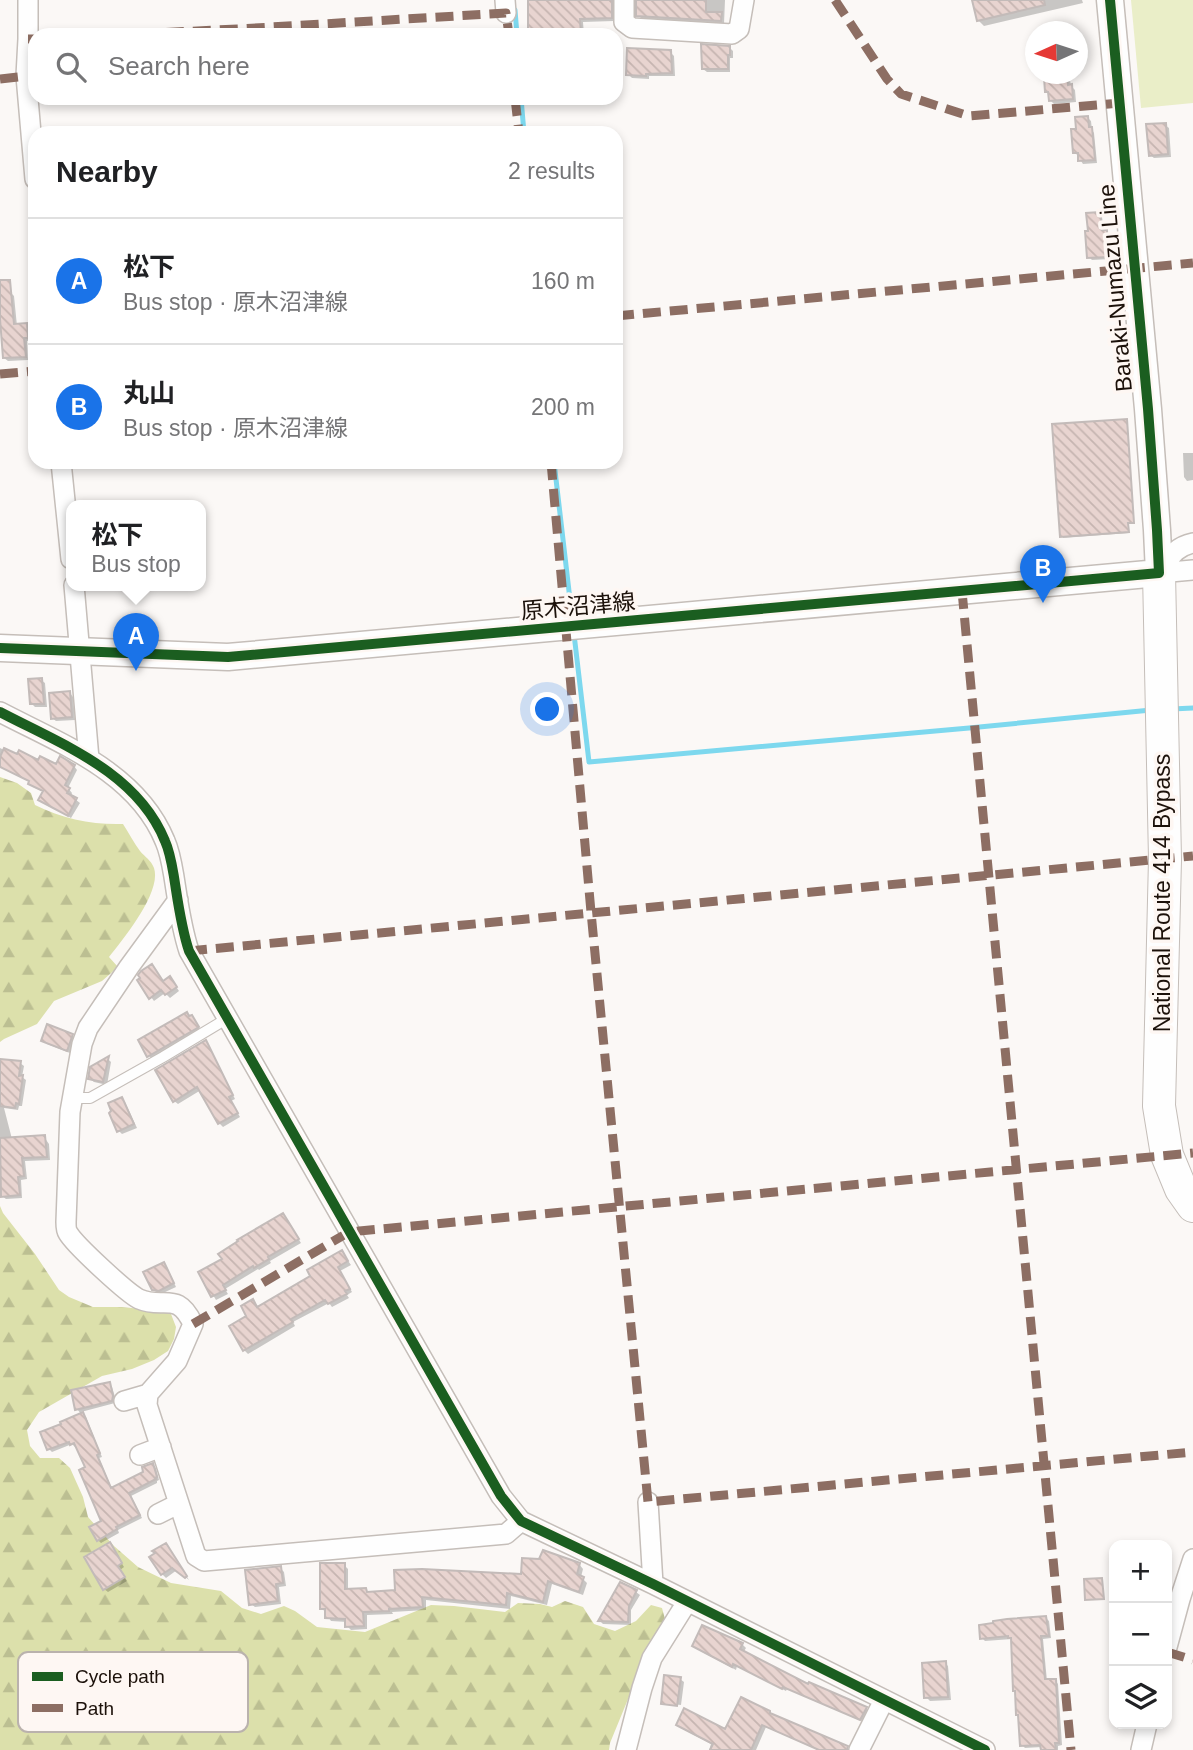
<!DOCTYPE html>
<html lang="en">
<head>
<meta charset="utf-8">
<style>
  body { margin:0; font-family:Helvetica,"Noto Sans JP",sans-serif; background:#f6f6f6; color:#202124 }
  .controls { position:absolute; right:21px; bottom:21px; display:grid; overflow:hidden; border-radius:14px; box-shadow:0 4px 10px #0003 }
  .controls button { width:63px; height:63px; display:grid; place-items:center; padding:0; border:0; border-bottom:2px solid #e0e0e0; background:#fff; color:#202124; font:35px sans-serif }
  .compass { position:absolute; left:1025px; top:21px; width:63px; height:63px; border-radius:50%; background:#fff; box-shadow:0 4px 10px #0003; rotate:267deg }
  .you { position:absolute; left:548px; top:710px; width:24px; height:24px; margin:-18px; border:5px solid #fff; border-radius:50%; background:#1a73e8; box-shadow:0 0 0 10px #1a73e833 }
  .badge { display:grid; place-items:center; width:46px; height:46px; border-radius:50%; background:#1a73e8; color:#fff; font-size:23px; font-weight:700 }
  .pin { position:absolute; translate:-50% -58px; filter:drop-shadow(0 2px 4px #0008) }
  .pin::after { content:''; position:absolute; top:37px; width:24px; height:21px; background:inherit; clip-path:polygon(0 0,100% 0,50% 100%) }
  .popup { position:absolute; left:66px; top:500px; width:140px; height:91px; box-sizing:border-box; display:grid; place-content:center; border-radius:14px; background:#fff; filter:drop-shadow(0 2px 5px #0005); font-size:23px; white-space:nowrap; color:#757577 }
  .popup b { font-size:26px; color:#202124 }
  .popup::after { content:''; position:absolute; left:50%; top:100%; margin-left:-14px; border:14px solid transparent; border-top-color:#fff }
  .list { margin:0; padding:0; list-style:none }
  h2 { display:flex; justify-content:space-between; align-items:center; height:91px; margin:0; padding:0 28px; font-size:30px }
  h2 small { font-size:23px; font-weight:400; color:#757577 }
  .list li { display:grid; grid-template-columns:46px 1fr auto; gap:21px; align-items:center; box-sizing:border-box; height:126px; padding:0 28px; border-top:2px solid #e0e0e0 }
  .list b { display:block; font-size:26px; white-space:nowrap }
  .list p { margin:0; font-size:23px; white-space:nowrap; color:#757577 }
  .list em { font-size:23px; font-style:normal; color:#757577 }
  .icon { flex:none; width:38px; height:38px; fill:none; stroke:currentColor; stroke-width:2; stroke-linecap:round; stroke-linejoin:round }
  .map { position:relative; flex:none; width:1193px; height:1750px; overflow:hidden }
  .search { position:absolute; background:#fff; box-shadow:0 4px 10px #0003; left:28px; top:28px; width:595px; height:77px; display:flex; align-items:center; gap:18px; box-sizing:border-box; padding:0 24px; border-radius:21px; color:#757577; font-size:26px }
  .panel { position:absolute; background:#fff; box-shadow:0 4px 10px #0003; left:28px; top:126px; width:595px; height:343px; border-radius:21px }
  .map>svg:first-child { display:block }
  .forest { fill:url(#forest-firs) }
  .garden { fill:#eaeec8 }
  .shadow { fill:#0003 }
  .lines { fill:none; stroke-linecap:round; stroke-linejoin:round }
  .stream { stroke:#7dd8ee; stroke-width:5 }
  .building { fill:url(#building-back-hatch); stroke:#c3bbb9; stroke-width:2 }
  .service-casing { stroke:#c5beb9; stroke-width:12 }
  .minor-casing { stroke:#c5beb9; stroke-width:22 }
  .secondary-casing { stroke:#c5beb9; stroke-width:29 }
  .trunk-casing { stroke:#c5beb9; stroke-width:34 }
  .service { stroke:#fefefe; stroke-width:10 }
  .minor { stroke:#fefefe; stroke-width:19 }
  .secondary { stroke:#fefefe; stroke-width:26 }
  .trunk { stroke:#fefefe; stroke-width:32 }
  .quiet { stroke:#8d6e63; stroke-width:9; stroke-dasharray:18 9; stroke-linecap:butt }
  .cycleway-casing { stroke:#fef7f3; stroke-width:15 }
  .cycleway { stroke:#1b5e20; stroke-width:10 }
  .labels { text-anchor:middle; stroke-width:7; stroke-linejoin:round; paint-order:stroke }
  .street-label { font-size:23px; fill:#1c110a; stroke:#fef7f3 }
  .key { fill:#fef7f3; stroke:#bab2ad; stroke-width:2 }
  .key-label { font-size:19px; fill:#1c110a }
</style>
</head>
<body>
<div class="map">
<svg width="1193" height="1750" viewBox="0 0 1193 1750">
  <defs>
    <pattern id="forest-firs" width="22" height="20" patternUnits="userSpaceOnUse" patternTransform="scale(1.75)"><rect width="22" height="20" fill="#dce0ab"/><path d="M5 1l3.5 6h-7zM16 11l3.5 6h-7z" fill="#bcbf92"/></pattern>
    <pattern id="building-back-hatch" width="6" height="6" patternUnits="userSpaceOnUse" patternTransform="scale(1.75)"><rect width="6" height="6" fill="#e8d4d0"/><path d="M-1 5l2 2M0 0l6 6M5-1l2 2" fill="none" stroke="#c6b5b1"/></pattern>
  </defs>
  <rect width="100%" height="100%" fill="#fbf8f6"/>
  <!-- forest -->
  <path class="forest" d="M0 777 17 783 31 793 35 805C63 819 93 825 123 824 129 833 134 843 140 851 145 857 151 860 154 868 162 892 123 939 109 957L118 967 102 981 54 1001 37 1024 4 1039 0 1042Z
    M0 1206 3 1213 35 1254 59 1290 69 1297 93 1307H122L160 1311 171 1314 176 1327 174 1339 168 1351 154 1360 132 1369 102 1376 39 1412 27 1430 30 1446 40 1458H59L70 1468 83 1497 88 1517 114 1546 138 1567 171 1583 221 1591 242 1608 261 1614 284 1606 295 1611 317 1627 365 1632 431 1605 454 1606 505 1612 518 1603 540 1604 552 1607 565 1601 583 1607 594 1624 615 1631 636 1621 651 1605 662 1608 665 1619 649 1648 610 1743 609 1750H0Z"/>
  <!-- garden -->
  <path class="garden" d="M1131 0H1193V103L1141 108Z"/>
  <!-- shadow -->
  <path class="shadow" d="M529 0H616L614 21 583 22 584 35H530Z
    M638 0H725L724 24 642 19 638 15Z
    M974 0H1082L1083 3 984 26 978 20Z
    M730 48 733 51V58H730V72H707L703 69Z
    M670 52 674 56 675 76H649V79L632 78 628 74Z
    M1048 74H1069L1071 86 1075 90 1076 102 1054 104 1051 101 1050 95 1047 92Z
    M1088 118 1091 121 1092 130 1094 133 1097 163 1083 164 1075 152 1078 130Z
    M1165 125 1169 128 1171 157 1154 158 1150 155Z
    M1099 214 1102 217 1104 232H1106L1109 235 1111 259 1092 260 1089 257Z
    M10 292 14 296 17 326 26 325 30 329 31 340 27 341 28 360 8 361 4 358 0 314V293Z
    M1127 422 1134 524H1128L1129 533 1063 538 1062 536Z
    M1183 453H1193V480L1187 481 1184 477Z
    M41 680 45 683 47 707H35L32 704Z
    M70 693 73 697 75 720 56 721 52 718Z
    M0 748 18 757 39 762 57 766H74L77 770 68 788 72 793 71 796 80 803 71 818 44 803V792L33 787 30 782 0 767Z
    M173 982 179 991 170 998 165 993 154 1001 151 997 164 983Z
    M192 1017 201 1031 152 1060 140 1041Z
    M72 1035 75 1039 70 1053 47 1044 43 1041Z
    M209 1046 235 1099 231 1101 240 1117 223 1127 219 1123 201 1090 178 1104 174 1101Z
    M108 1059 111 1062 107 1085 94 1082 90 1079Z
    M0 1063H20L24 1066 22 1077 26 1080 22 1106H19L18 1110 4 1108 12 1139 44 1137 49 1144 50 1160 25 1161 27 1179 21 1180 22 1198 6 1199 2 1196 0 1172Z
    M121 1099 125 1102 137 1128 122 1134 119 1131 114 1112Z
    M286 1218 301 1243 270 1261 271 1263 259 1270 258 1269 225 1289 228 1294 216 1300 200 1273 224 1260Z
    M342 1252 351 1265 340 1271 352 1292 347 1295 349 1298 332 1307 329 1303 293 1322 295 1326 248 1354 244 1350 249 1317 253 1301 258 1308 313 1277Z
    M164 1264 167 1267 176 1287 163 1293H157L153 1289Z
    M109 1384 112 1387 116 1400 115 1403 81 1412 86 1417 102 1457 99 1458 112 1489 145 1473 153 1465 156 1468 159 1480 157 1481V1483L131 1496 142 1518 118 1530 119 1533 101 1543 98 1540 103 1522 87 1468 77 1446 75 1447 72 1444 52 1452 49 1449 82 1415 77 1409Z
    M110 1544 124 1567 120 1570 127 1581 108 1592 104 1589Z
    M169 1549 189 1580 177 1570 166 1578 162 1574Z
    M579 1564 583 1569 581 1577 587 1583 583 1595 552 1584 547 1605 511 1596 510 1609 426 1600V1610L392 1612 393 1614 367 1615V1629L351 1630 347 1626V1622L331 1621 322 1608 344 1565 348 1569V1590H366L369 1593 523 1576Z
    M280 1568 284 1572 286 1586 279 1587 281 1604 255 1607 251 1604Z
    M620 1584 636 1592 640 1595 631 1610V1625L603 1624 600 1621Z
    M1046 1618 1049 1621 1051 1638 1043 1639 1047 1681 1055 1680 1058 1684 1062 1745 1058 1746V1750H1042V1747L1025 1748 1022 1745 1012 1639 985 1641 982 1638Z
    M742 1644 746 1648 743 1653 809 1686 866 1708 869 1712 864 1722 787 1689 786 1691 737 1666 736 1670 697 1649 694 1646Z
    M945 1663 948 1666 951 1700 930 1701 926 1697Z
    M680 1679 684 1682 681 1705 664 1703V1705L662 1704Z
    M769 1713 849 1750H818L766 1727 756 1750H709L711 1744 681 1728 678 1725 726 1731Z"/>
  <g class="lines">
    <!-- stream -->
    <path class="stream" d="M515 10 517 35
      M521 98 524 133
      M554 462 572 617
      M574 634 589 762 969 728 1151 710
      M1172 709 1193 708"/>
  </g>
  <!-- building -->
  <path class="building" d="M528 0H612V18L580 19 581 35H528Z
    M636 0H706V12H722L721 21 636 16Z
    M972 0H1044L1045 5 977 21Z
    M701 44 730 46V55H728V69H702Z
    M627 48 671 50 672 73 646 74V76L626 75Z
    M1047 74H1067L1068 85 1072 84 1073 99 1049 101 1048 92H1045L1044 77H1047Z
    M1088 116 1089 127H1092L1095 160 1078 161V153H1073L1071 129H1076L1075 117Z
    M1166 123 1168 154 1149 156 1146 124Z
    M1100 212 1102 230H1107L1108 257 1087 258 1085 231H1088L1086 213Z
    M0 280H10L14 324 27 323 28 338H24L26 357 3 358 0 319Z
    M1127 419 1134 523H1128L1129 532 1060 537 1052 424Z
    M42 678 44 704H30L28 679Z
    M70 691 72 717 51 719 49 693Z
    M4 748 17 754 19 750 38 760 40 756 56 764 60 756 75 765 65 785 70 788 67 793 77 798 68 816 38 800 43 791 28 784 29 781 0 767V757Z
    M152 964 163 981 170 976 177 987 165 995 161 990 149 999 137 980 140 978 138 975 141 971Z
    M187 1012 189 1016 192 1015 199 1027 147 1057 138 1040Z
    M47 1024 73 1034 67 1051 41 1041Z
    M206 1040 233 1095 229 1097 238 1113 218 1124 197 1087 173 1102 155 1070Z
    M109 1056 103 1082 88 1079 90 1067Z
    M0 1059 21 1061 19 1076 23 1075 19 1104 16 1103 15 1108 0 1106Z
    M122 1097 134 1124 117 1132 109 1113 111 1111 108 1103Z
    M45 1135 47 1157 22 1158 24 1176 18 1177 20 1195 1 1197 0 1138Z
    M283 1213 299 1239 268 1257 269 1259 254 1268 253 1266 223 1285 226 1290 211 1297 198 1272 222 1259 218 1254 238 1241 237 1240Z
    M342 1250 348 1261 338 1267 350 1289 345 1291 347 1294 328 1304 325 1300 291 1319 293 1322 243 1351 229 1326 246 1316 241 1306 253 1299 257 1307 310 1276 307 1270Z
    M164 1262 174 1283 159 1291 152 1290 143 1272Z
    M110 1382 113 1396 112 1401 75 1410 71 1390Z
    M83 1412 100 1453 97 1455 111 1488 143 1472 142 1467 153 1463 157 1477 155 1478 156 1479 129 1493 140 1515 116 1527 117 1529 97 1541 89 1527 101 1521 79 1470 85 1467 74 1443 70 1445 69 1442 47 1450 40 1432 61 1424 60 1422Z
    M110 1542 122 1563 118 1566 125 1577 103 1590 84 1557Z
    M166 1543 187 1576 185 1578 172 1568 161 1575 149 1557 155 1553 152 1551Z
    M543 1550 580 1563 577 1574 584 1577 579 1592 548 1581 543 1602 507 1593 506 1605 422 1597 423 1607 389 1609V1611L363 1612 364 1626 345 1627V1619L325 1618V1609H320V1563H345V1589L366 1588 367 1592 395 1590 394 1570 422 1569 521 1574 522 1558 539 1559Z
    M281 1566 283 1583 276 1584 278 1601 249 1605 245 1570Z
    M1102 1578 1104 1599 1085 1600 1084 1579Z
    M620 1582 637 1590 629 1606 628 1622 598 1621Z
    M1046 1616 1049 1636H1041L1045 1679H1056L1059 1743H1055L1056 1750H1041L1040 1745 1020 1746 1018 1715H1016L1015 1691H1013L1011 1638H1008V1636L980 1639 979 1625 993 1623V1621L1007 1619Z
    M702 1625 743 1643 740 1649 808 1684 809 1682 867 1707 860 1720 783 1687 782 1689 733 1664 732 1667 692 1646Z
    M946 1661 948 1697 924 1698 922 1663Z
    M664 1675 681 1677 677 1706 661 1704Z
    M741 1697 770 1711V1713L848 1746 847 1750H819L762 1725 751 1750H710L713 1744 676 1725 684 1708 725 1729Z"/>
  <g class="lines">
    <defs>
      <path id="service" d="M73 1098H90L163 1057 228 1018"/>
      <path id="minor" d="M28 0V39L26 76 35 179
        M505 0 506 13
        M624 0V22L632 28 732 34 739 29 744 0
        M61 462 71 559
        M1159 573C1170 558 1174 547 1193 543
        M1159 573 1193 570
        M74 585 89 759
        M0 712C61 744 137 772 165 841 170 852 172 865 174 877 178 902 181 927 189 951L501 1496 521 1521 653 1584 985 1750
        M178 900 129 967 88 1028 82 1044 70 1112 66 1222C66 1225 66 1230 68 1233 75 1245 127 1293 139 1299 164 1310 177 1290 193 1324L177 1361 148 1394 147 1405 196 1556 204 1561 506 1534 521 1521
        M124 1401 148 1394
        M140 1455 161 1447
        M648 1502 653 1584
        M158 1514 178 1504
        M1167 1647 1180 1599 1193 1559
        M626 1750 642 1688 652 1658 687 1602
        M859 1750 884 1700
        M1141 1750 1147 1724"/>
      <path id="secondary" d="M0 648 228 657 1159 573 1157 530 1148 409 1110 0"/>
      <path id="trunk" d="M1159 573 1165 859 1159 1106 1167 1155 1181 1189 1193 1206"/>
    </defs>
    <!-- service casing -->
    <use href="#service" class="service-casing"/>
    <!-- minor casing -->
    <use href="#minor" class="minor-casing"/>
    <!-- secondary casing -->
    <use href="#secondary" class="secondary-casing"/>
    <!-- trunk casing -->
    <use href="#trunk" class="trunk-casing"/>
    <!-- service -->
    <use href="#service" class="service"/>
    <!-- minor -->
    <use href="#minor" class="minor"/>
    <!-- secondary -->
    <use href="#secondary" class="secondary"/>
    <!-- trunk -->
    <use href="#trunk" class="trunk"/>
    <!-- quiet -->
    <path class="quiet" d="M835 0 887 79 901 94 969 116 1120 103
      M112 35 238 29 506 13 509 35
      M28 39H35
      M0 79 26 76
      M515 98 519 133
      M334 129V133
      M616 316 1193 263
      M0 374 35 371
      M551 462 591 912 648 1502 1193 1452
      M962 591 1071 1750
      M189 951 1193 856
      M193 1324 349 1232 1193 1153
      M1167 1652 1193 1660"/>
    <defs>
      <path id="cycleway" d="M0 648 228 657 1159 573 1157 530 1148 409 1110 0
        M0 712C61 744 137 772 165 841 170 852 172 865 174 877 178 902 181 927 189 951L501 1496 521 1521 653 1584 985 1750"/>
    </defs>
    <!-- cycleway casing -->
    <use href="#cycleway" class="cycleway-casing"/>
    <!-- cycleway -->
    <use href="#cycleway" class="cycleway"/>
  </g>
  <g class="labels">
    <!-- street labels -->
    <g class="street-label">
      <text transform="translate(1115 288) rotate(-95)" y="8">Baraki-Numazu Line</text>
      <text transform="translate(578 606) rotate(-5)" y="8">原木沼津線</text>
      <text transform="translate(1162 893) rotate(-90)" y="8">National Route 414 Bypass</text>
    </g>
  </g>
  <!-- legend -->
  <rect x="18" y="1652" width="230" height="80" rx="10" class="key"/>
  <rect x="32" y="1672" width="31" height="9" fill="#1b5e20"/>
  <rect x="32" y="1704" width="31" height="8" fill="#8d6e63"/>
  <g class="key-label">
    <text x="75" y="1683">Cycle path</text>
    <text x="75" y="1715">Path</text>
  </g>
</svg>
<div class="controls">
<button>+</button>
<button>−</button>
<button><svg class="icon" aria-label="layers" viewBox="0 0 24 24"><path d="M12 4l9 5-9 5-9-5zM3 14l9 5 9-5"/></svg></button>
</div>
<svg class="compass" viewBox="-18 -18 36 36"><path d="M0-13l5 13h-10z" fill="#e53935"/><path d="M0 13l5-13h-10z" fill="#757577"/></svg>
<div class="you"></div>
<div class="pin badge" style="left:136px;top:671px">A</div>
<div class="popup"><b>松下</b>Bus stop</div>
<div class="pin badge" style="left:1043px;top:603px">B</div>
<div class="search"><svg class="icon" aria-label="search" viewBox="0 0 24 24"><circle cx="10" cy="10" r="6"/><path d="M15 15l6 6"/></svg>Search here</div>
<section class="panel">
<h2>Nearby<small>2 results</small></h2>
<ul class="list">
<li><span class="badge">A</span><div><b>松下</b><p>Bus stop · 原木沼津線</p></div><em>160 m</em></li>
<li><span class="badge">B</span><div><b>丸山</b><p>Bus stop · 原木沼津線</p></div><em>200 m</em></li>
</ul>
</section>
</div>
</body>
</html>
